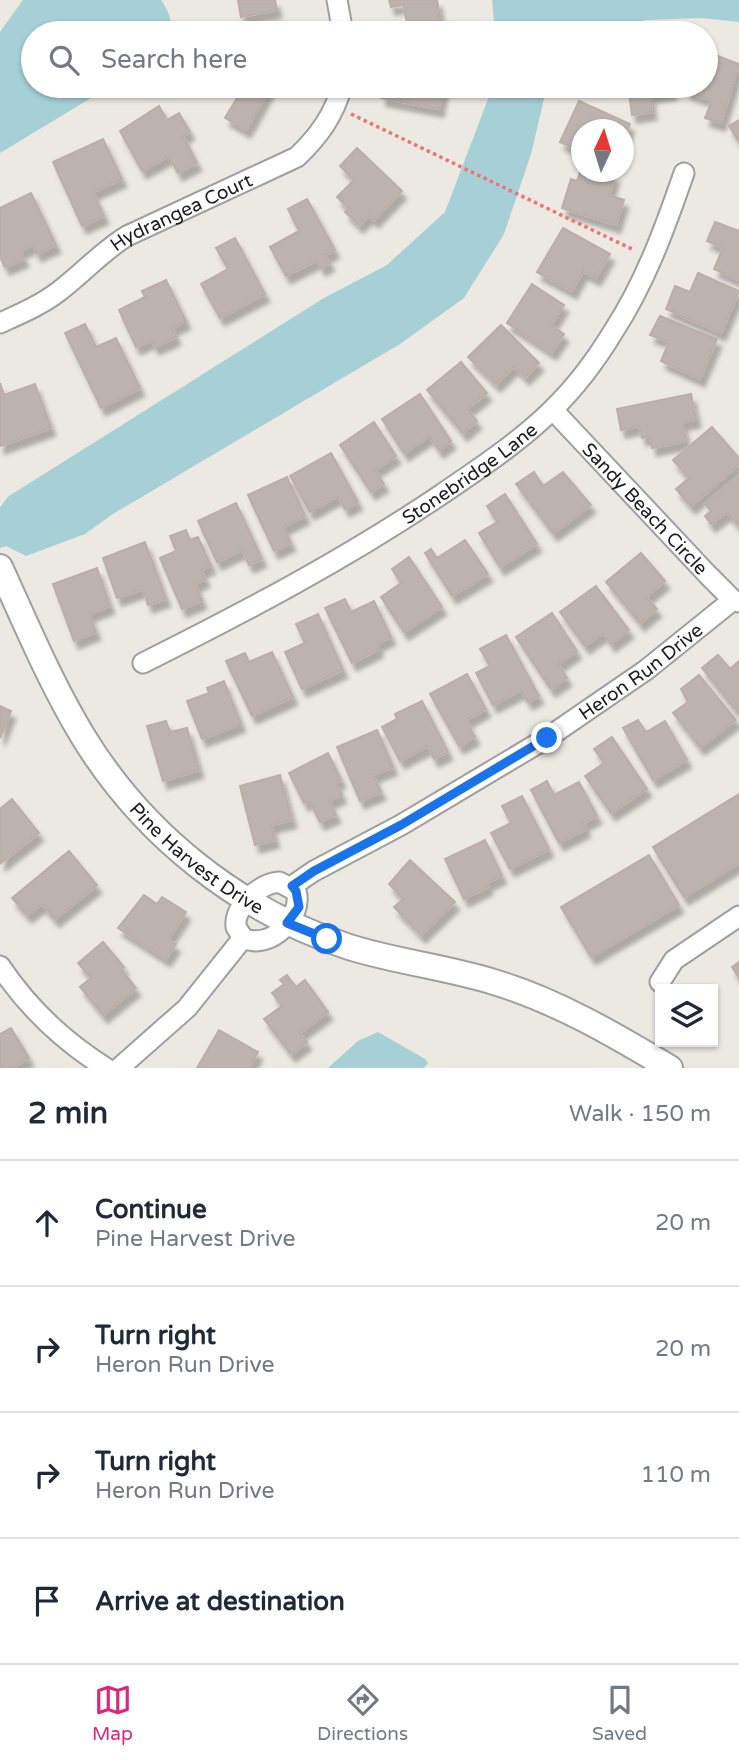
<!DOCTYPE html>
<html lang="en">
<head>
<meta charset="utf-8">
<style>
  body { margin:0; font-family:"Varela Round",sans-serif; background:#f2f2f3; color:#1f2937 }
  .controls { position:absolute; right:21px; bottom:21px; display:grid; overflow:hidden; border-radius:0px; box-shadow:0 2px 5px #0004 }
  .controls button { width:63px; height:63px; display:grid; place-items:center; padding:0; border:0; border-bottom:2px solid #e0e1e3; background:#fff; color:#1f2937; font:35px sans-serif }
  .compass { position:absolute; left:571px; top:119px; width:63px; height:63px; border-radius:50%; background:#fff; box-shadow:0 2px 5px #0004; rotate:4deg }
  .stop { position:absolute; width:21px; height:21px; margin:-16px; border:5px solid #1a73e8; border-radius:50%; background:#fff }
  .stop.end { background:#1a73e8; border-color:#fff; box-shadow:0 2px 7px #0008 }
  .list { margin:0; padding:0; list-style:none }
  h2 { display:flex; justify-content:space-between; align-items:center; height:91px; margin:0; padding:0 28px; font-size:30px }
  h2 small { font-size:23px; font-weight:400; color:#747a83 }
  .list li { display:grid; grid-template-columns:46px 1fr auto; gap:21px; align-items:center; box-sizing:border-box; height:126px; padding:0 28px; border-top:2px solid #e0e1e3 }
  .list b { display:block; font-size:26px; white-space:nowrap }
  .list p { margin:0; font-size:23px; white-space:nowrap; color:#747a83 }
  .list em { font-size:23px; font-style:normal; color:#747a83 }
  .icon { flex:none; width:38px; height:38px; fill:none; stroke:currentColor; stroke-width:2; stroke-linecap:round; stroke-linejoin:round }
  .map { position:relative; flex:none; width:739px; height:1068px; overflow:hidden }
  .search { position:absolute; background:#fff; box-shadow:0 2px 5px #0004; left:21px; right:21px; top:21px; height:77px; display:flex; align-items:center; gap:18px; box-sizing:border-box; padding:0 24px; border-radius:38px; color:#747a83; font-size:26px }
  .sheet { height:595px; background:#fff }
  nav { display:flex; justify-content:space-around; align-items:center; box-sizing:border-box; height:98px; border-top:2px solid #e0e1e3; background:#fff; font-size:19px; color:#747a83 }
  nav a { display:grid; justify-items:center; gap:4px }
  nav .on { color:#db2777 }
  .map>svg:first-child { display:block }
  .water { fill:#a6cfd6 }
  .building { fill:#bcb3af; stroke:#bcaea6; stroke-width:2; filter:url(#shadow) }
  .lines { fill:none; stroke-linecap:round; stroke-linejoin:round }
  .minor-casing { stroke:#9f9f9f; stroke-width:23 }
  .tertiary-casing { stroke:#9f9f9f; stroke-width:28 }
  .path { stroke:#ec7573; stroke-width:3.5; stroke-dasharray:3.5 3.5; stroke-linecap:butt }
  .minor { stroke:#fff; stroke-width:19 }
  .tertiary { stroke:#fff; stroke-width:24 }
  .route { stroke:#1a73e8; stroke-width:9 }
  .labels { text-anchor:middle; stroke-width:6; stroke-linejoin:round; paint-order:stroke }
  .street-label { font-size:19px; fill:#1b1b1b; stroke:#fff }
</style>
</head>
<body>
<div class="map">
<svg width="739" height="1068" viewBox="0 0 739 1068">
  <defs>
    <filter id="shadow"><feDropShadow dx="4.5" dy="8" stdDeviation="2" flood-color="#0004"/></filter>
  </defs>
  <rect width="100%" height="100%" fill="#ece8e2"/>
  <!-- water -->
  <path class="water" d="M23 0H161C168 10 174 22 168 33H33V86H111L0 153V32Z
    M492 0H739V22L702 18 645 20 617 33H495Z
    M493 86H547L531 154 504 234 464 298 400 344 113 514 85 534 26 556 6 546 0 548V507L9 496 324 298 387 265 445 212Z
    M378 1032 425 1059 428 1063 424 1068H328L358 1041Z"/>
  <!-- building -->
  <path class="building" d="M238 0H275L277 10 241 17Z
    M389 0H437L441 24 408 28 403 5 391 7Z
    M715 55 739 64 721 123 705 118 712 100 686 92 688 86H706V57L714 60Z
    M231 86H271L246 130 225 118 240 93Z
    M384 86H444L439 109 381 98Z
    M628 86H671L672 92 650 95 652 112 632 115Z
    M579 101 630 124 624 139V130H582V152L560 142Z
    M159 106 167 120 179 113 190 132 183 136 197 163 178 173 169 156 142 171 120 131Z
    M739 120V142L729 126Z
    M103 139 122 179 93 192 104 216 82 226 53 162Z
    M357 148 402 191 374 220 369 215 359 225 345 212 348 208 337 197 354 180 340 166Z
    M582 166V172H603L615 175 609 195 624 200 616 225 562 208 571 179 577 181Z
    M31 193 56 245 37 254 33 245 20 251 24 259 5 267 0 257V208Z
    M307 199 335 250 325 255 330 263 321 268 317 260 286 276 270 247 299 231 288 209Z
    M715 222 739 231V280L714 269 723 248 707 241Z
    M563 228 610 254 596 278 583 271 572 291 537 272Z
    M235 238 265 294 220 318 201 284 228 269 216 248Z
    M698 273 739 291 721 333 666 309 675 286 690 292Z
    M166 280 186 321 172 328 176 337 155 347 151 340 136 347 119 310 145 297 142 291Z
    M532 284 564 305 551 325 564 334 552 352 507 323Z
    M660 316 717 339 700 379 661 361 669 342 650 335Z
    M85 324 96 347 116 338 140 388 101 408 65 333Z
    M501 325 539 363 525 377 514 366 496 384 468 357Z
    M461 362 487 393 467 409 477 421 463 433 427 390Z
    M0 383 4 395 35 384 51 428 0 446Z
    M420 394 451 441 439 450 429 436 404 453 382 419Z
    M691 394 696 420 682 422 686 441 652 448 650 436 642 438 639 426 621 430 617 409Z
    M374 422 396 456 375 470 384 484 371 492 340 445Z
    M712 427 739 458V464L691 506 676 489 689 478 673 460Z
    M331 453 358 502 345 509 338 496 310 512 290 476Z
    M534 472 543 486 563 472 591 505 553 533 516 484Z
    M739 476V526L727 512 711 524 705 516 711 511 705 504Z
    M287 477 305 516 283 527 291 543 274 551 248 495Z
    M505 494 537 544 500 567 479 533 497 522 487 506Z
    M236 503 262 559 249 565 242 550 217 562 198 521Z
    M186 530 190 540 198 537 211 566 201 570 205 579 195 584 202 601 182 609 160 558 176 551 170 536Z
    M465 540 488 574 452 596 425 553 431 549 437 558Z
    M145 542 166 599 148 605 143 589 117 598 103 558Z
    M641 553 665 581 646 597 657 609 640 623 606 582Z
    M409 557 442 607 404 632 381 597 401 583 392 569Z
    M97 568 110 606 89 614 96 632 74 641 53 584Z
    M596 586 629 630 611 644 603 633 585 646 560 612Z
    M345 599 351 612 374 601 391 637 376 644 379 649 352 663 325 608Z
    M552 613 577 651 558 664 567 678 551 689 516 637Z
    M318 614 343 670 302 689 285 652 305 643 296 624Z
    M506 635 539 696 528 702 521 690 493 705 476 673 490 666 480 649Z
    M272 652 293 697 252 716 226 661 245 653 249 662Z
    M718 655 730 669 739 661V706L735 709 702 668Z
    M467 674 486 709 466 720 475 737 459 746 430 694Z
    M699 675 736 720 700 747 673 713 688 702 681 689Z
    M224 681 241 724 202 739 187 701 209 693 207 688Z
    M422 701 448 752 434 759 428 746 400 761 382 727 397 719 395 714Z
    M0 706 11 711 0 738Z
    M638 720 646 732 665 721 687 760 653 780 623 728Z
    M166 721 170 732 187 728 199 770 163 781 147 726Z
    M377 730 393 767 373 775 381 792 360 801 337 747Z
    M612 737 647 789 611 813 585 776 604 763 594 749Z
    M328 753 341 780 336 783 342 795 329 801 336 815 320 822 309 800 304 803 289 773Z
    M280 775 292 820 271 825 275 840 255 845 240 786Z
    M547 781 554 795 579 782 597 816 583 823 586 829 559 843 531 790Z
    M739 794V863L684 897 653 847Z
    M522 796 549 849 510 869 491 833 511 823 502 806Z
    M12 799 39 833 1 863 0 809Z
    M485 840 502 876 486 883 488 887 464 899 445 859Z
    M69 851 97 885 55 919 42 904 27 915 12 898Z
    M649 855 679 905 591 957 561 907Z
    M410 860 455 902 421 935 394 907 403 899 389 884Z
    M144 895 157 904 162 897 186 912 168 940 176 944 166 959 118 928Z
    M103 942 124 967 121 969 136 988 103 1015 80 987 91 978 78 963Z
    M739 962V978L732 967Z
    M287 975 296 987 305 980 328 1012 300 1033 307 1042 291 1054 264 1019 282 1006 272 993 284 984 280 980Z
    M11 1028 29 1058 12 1068H0V1034Z
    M219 1030 258 1052 249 1068H197Z"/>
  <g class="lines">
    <defs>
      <g id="minor">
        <path d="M337 0 343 33"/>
        <path id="s1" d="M0 323C20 314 41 305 58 292 82 274 101 252 127 236L297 157C319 136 334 115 342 86"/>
        <path id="s2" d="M553 410 708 575 733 600 739 602"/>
        <path id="s3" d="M143 663C245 612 346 559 442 494 480 468 518 443 551 411 575 388 596 360 613 332 645 283 665 228 684 173"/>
        <path d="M279 882 296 891C304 917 270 951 243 938L236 927C234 906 259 884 279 882Z"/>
        <path id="s4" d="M292 886 314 871 401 825 547 738 646 670 733 600"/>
        <path d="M0 966C28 1008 63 1041 106 1068"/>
        <path d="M660 982 674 960 739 916"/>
        <path d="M119 1068 187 1008 243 938"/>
      </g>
      <g id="tertiary">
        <path id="s5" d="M0 567C26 624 51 684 84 738 145 837 240 911 349 947 397 962 446 967 494 982 557 1001 613 1034 670 1068"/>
      </g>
    </defs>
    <!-- minor casing -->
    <use href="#minor" class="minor-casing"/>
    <!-- tertiary casing -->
    <use href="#tertiary" class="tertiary-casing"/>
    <!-- path -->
    <path class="path" d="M351 114 634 250"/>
    <!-- minor -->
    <use href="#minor" class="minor"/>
    <!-- tertiary -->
    <use href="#tertiary" class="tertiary"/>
  </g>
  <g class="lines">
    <!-- route -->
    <path class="route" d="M327 939 287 923 299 907 296 891 292 886 314 871 401 825 547 738"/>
  </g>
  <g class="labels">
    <!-- street labels -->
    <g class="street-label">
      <text dy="7" stroke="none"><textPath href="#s1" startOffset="214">Hydrangea Court</textPath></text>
      <text dy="7" stroke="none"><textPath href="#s3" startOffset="378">Stonebridge Lane</textPath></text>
      <text dy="7" stroke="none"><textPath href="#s2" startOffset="135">Sandy Beach Circle</textPath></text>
      <text dy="7" stroke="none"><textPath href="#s4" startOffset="410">Heron Run Drive</textPath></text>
      <text dy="7" stroke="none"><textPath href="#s5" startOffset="357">Pine Harvest Drive</textPath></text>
    </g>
  </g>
</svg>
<div class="controls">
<button><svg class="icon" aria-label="layers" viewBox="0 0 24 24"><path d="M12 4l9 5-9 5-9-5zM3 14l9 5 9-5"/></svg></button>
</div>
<svg class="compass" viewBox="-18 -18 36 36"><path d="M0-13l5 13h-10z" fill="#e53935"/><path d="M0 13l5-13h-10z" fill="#747a83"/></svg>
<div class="stop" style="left:327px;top:939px"></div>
<div class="stop end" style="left:547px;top:738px"></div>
<div class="search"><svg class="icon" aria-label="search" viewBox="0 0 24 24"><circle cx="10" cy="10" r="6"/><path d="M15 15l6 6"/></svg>Search here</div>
</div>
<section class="sheet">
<h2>2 min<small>Walk · 150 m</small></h2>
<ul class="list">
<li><svg class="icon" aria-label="ahead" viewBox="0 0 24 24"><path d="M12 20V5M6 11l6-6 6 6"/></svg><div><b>Continue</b><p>Pine Harvest Drive</p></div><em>20 m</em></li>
<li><svg class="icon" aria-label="right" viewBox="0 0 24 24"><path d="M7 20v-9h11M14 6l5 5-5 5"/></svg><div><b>Turn right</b><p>Heron Run Drive</p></div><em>20 m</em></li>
<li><svg class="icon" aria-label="right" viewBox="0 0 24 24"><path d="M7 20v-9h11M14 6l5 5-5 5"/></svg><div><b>Turn right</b><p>Heron Run Drive</p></div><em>110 m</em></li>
<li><svg class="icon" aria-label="arrive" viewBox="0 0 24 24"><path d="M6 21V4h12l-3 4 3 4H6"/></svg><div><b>Arrive at destination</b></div></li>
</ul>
</section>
<nav>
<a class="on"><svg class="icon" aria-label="map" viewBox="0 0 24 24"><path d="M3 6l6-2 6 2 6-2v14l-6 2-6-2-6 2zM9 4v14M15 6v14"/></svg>Map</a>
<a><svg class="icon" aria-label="directions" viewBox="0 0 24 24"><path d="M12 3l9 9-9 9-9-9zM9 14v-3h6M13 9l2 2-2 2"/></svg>Directions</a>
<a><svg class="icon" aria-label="saved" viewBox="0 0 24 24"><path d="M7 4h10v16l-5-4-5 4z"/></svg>Saved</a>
</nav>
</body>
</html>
